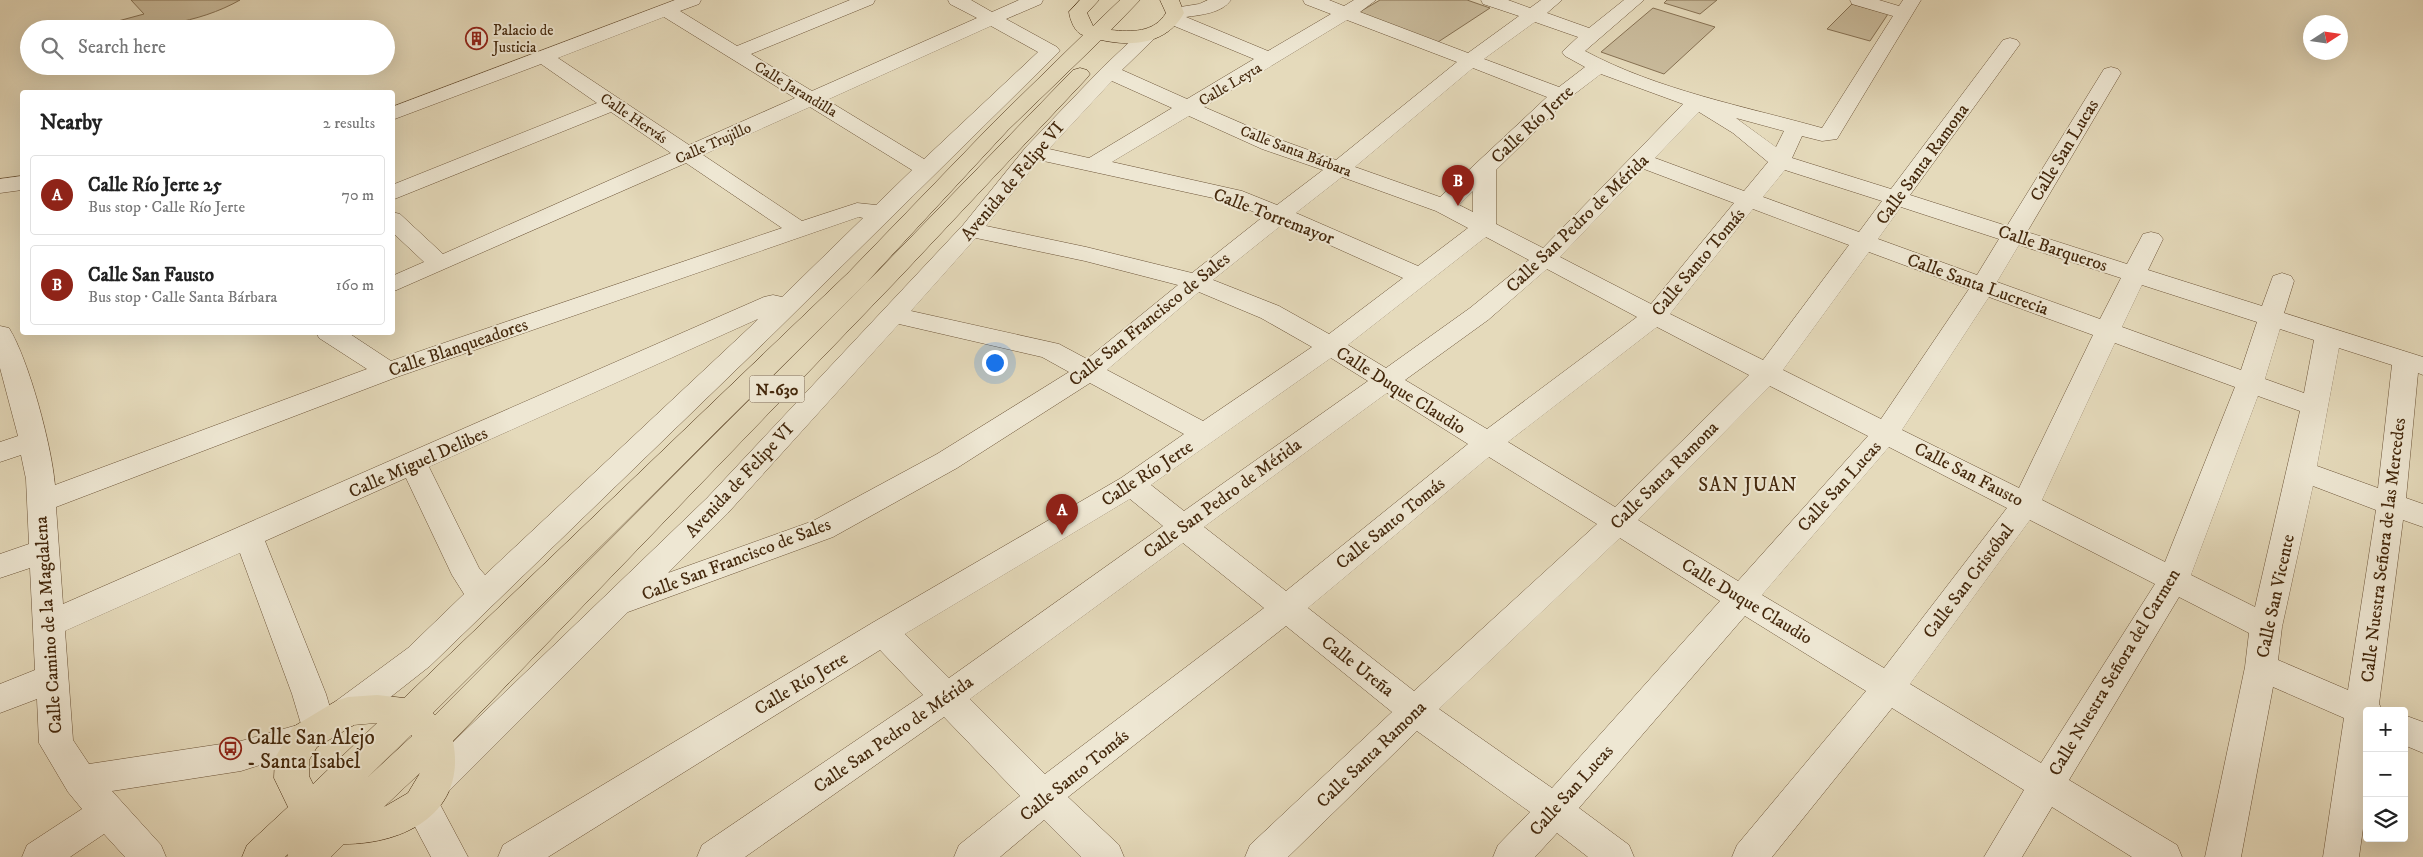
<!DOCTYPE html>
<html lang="en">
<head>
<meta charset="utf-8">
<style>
  body { margin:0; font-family:"IM FELL DW Pica",serif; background:#f6f6f6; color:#222 }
  .controls { position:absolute; right:15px; bottom:15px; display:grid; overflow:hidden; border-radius:5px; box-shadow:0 5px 20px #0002 }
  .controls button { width:45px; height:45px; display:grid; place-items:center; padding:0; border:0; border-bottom:1px solid #e0e0e0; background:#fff; color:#222; font:25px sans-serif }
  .compass { position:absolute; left:2303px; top:15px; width:45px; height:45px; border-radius:50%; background:#fff; box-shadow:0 5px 20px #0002; rotate:78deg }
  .you { position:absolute; left:994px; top:362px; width:18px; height:18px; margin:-12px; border:4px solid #fff; border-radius:50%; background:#1a73e8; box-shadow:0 0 0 8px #1a73e833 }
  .badge { display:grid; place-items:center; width:32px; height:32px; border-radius:50%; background:#8f2418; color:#fff; font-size:16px; font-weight:700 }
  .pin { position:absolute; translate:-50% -41px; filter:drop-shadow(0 1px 2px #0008) }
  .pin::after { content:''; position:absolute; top:26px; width:18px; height:15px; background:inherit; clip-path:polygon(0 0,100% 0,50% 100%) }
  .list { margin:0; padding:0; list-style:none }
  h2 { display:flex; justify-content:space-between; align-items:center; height:65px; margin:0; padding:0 20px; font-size:21px }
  h2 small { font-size:16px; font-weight:400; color:#767676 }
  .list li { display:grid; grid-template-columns:32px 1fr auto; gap:15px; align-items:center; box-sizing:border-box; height:80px; margin:0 10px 10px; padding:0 10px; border:1px solid #e0e0e0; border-radius:5px }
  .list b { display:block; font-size:19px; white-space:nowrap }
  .list p { margin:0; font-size:16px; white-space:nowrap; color:#767676 }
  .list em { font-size:16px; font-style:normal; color:#767676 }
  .icon { flex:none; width:28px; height:28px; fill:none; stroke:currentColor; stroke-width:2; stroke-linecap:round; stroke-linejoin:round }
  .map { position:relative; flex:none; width:2423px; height:857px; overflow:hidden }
  .search { position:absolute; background:#fff; box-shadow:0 5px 20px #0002; left:20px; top:20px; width:375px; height:55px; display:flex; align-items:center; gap:12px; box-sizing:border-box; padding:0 18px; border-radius:28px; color:#767676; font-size:19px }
  .panel { position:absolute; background:#fff; box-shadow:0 5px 20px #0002; left:20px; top:90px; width:375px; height:245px; border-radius:5px }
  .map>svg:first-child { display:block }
  .green { fill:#cabc9d; stroke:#877254 }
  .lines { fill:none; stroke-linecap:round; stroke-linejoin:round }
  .minor-casing { stroke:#6c5438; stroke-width:1 }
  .highway-casing { stroke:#44280c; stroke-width:1 }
  .minor { fill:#eee7d3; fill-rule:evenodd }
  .highway { fill:#e5dabb; fill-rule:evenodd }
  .labels { text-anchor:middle; stroke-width:4; stroke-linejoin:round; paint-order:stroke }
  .far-poi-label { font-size:15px; fill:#44280c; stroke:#eee7d3; text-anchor:start }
  .far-street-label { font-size:15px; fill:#44280c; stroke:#eee7d3 }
  .shield { fill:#eee7d3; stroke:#776148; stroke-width:1 }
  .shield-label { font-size:16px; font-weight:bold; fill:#44280c }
  .street-label { font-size:18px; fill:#44280c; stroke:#eee7d3 }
  .neighbourhood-label { font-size:19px; letter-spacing:1px; fill:#44280c; stroke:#eee7d3 }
  .near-poi-label { font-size:21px; fill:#44280c; stroke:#eee7d3; text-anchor:start }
</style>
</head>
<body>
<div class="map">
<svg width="2423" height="857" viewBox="0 0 2423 857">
  <rect width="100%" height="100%" fill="#e5dabb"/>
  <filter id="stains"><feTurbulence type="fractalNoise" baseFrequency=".004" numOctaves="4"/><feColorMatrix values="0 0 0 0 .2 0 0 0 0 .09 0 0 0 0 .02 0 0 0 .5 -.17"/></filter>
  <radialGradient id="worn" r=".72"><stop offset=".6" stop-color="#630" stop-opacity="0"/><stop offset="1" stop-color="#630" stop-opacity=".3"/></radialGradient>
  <!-- green -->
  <path class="green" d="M131 0H240C198 24 146 29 99 29L107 24 144 14Z
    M1380 0H1467L1490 8 1435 44 1356 14Z
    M1667 0H1717L1700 14 1664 3Z
    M1852 4 1888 14 1870 41 1827 29Z
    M1653 8 1715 27 1664 74 1601 52Z"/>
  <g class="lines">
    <defs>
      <path id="minor" d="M675 0H701L699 4 680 11 737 46 850 0H875L873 4 751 54 812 91 977 18 950 4 948 0H971L992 12 1019 0H1043L1041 4 1006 19 1057 47 1060 51 768 339 430 666 360 721 348 725 336 721 331 711 336 701 408 648 464 594 452 575 406 478 265 541 326 694 336 728 331 738 319 742 317 747 241 771 112 791 161 845 166 857H125L104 834 70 857H22L27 845 82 809 68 792 39 743 37 699 0 713V684L35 670 30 568 0 578V554L29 544 26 479 21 455 0 462V442L18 436 0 368V326L9 328C29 360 52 447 55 485L367 369 319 338 316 332H347L391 361 782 228 686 163 392 292V276L424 262 392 232V212L400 214 443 254 671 153 611 112 392 200V185L597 103 541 64 392 120V107ZM664 17 795 98 689 145 558 58ZM991 26 1038 52 924 159 827 100ZM810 107 912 170 876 205 857 203 802 221 703 155ZM859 217 863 218 782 297 773 295 764 297 63 604 56 507 397 377ZM758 319 750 327 485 575 479 568 429 467ZM240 553 292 694 301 724 241 741 89 764 73 740 65 631Z
        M1208 0H1231C1222 13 1201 15 1186 17L1268 51 1331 14 1305 4 1303 0H1329L1344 6 1354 0H1376L1360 12 1468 53 1519 16 1483 4 1481 0H1508L1530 8 1541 0H1562L1547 13 1589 28 1624 0H1644L1585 51C1658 90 1743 106 1822 128L1893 16 1852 4 1850 0H1879L1899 6 1903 0H1921L1837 139 1822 141 1802 136 1792 158 1891 189 2003 40 2010 38 2017 40 2020 44 1910 195 2007 226 2104 69 2111 67 2118 69 2121 73 2027 232 2127 264 2143 234 2151 232 2159 234 2163 239 2148 270 2262 306 2273 276 2282 273 2291 276 2294 281 2284 313 2423 357V375L2418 373 2406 498 2423 504V527L2403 520 2379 704 2383 711H2367V800L2359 857H2323L2344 718 2273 687 2241 857H2205L2245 667 2249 633 2179 597 2069 780 2177 845 2182 857H2132L2052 807 2022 857H1984L2024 790 1892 708 1772 857H1732L1737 845 1866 691 1745 616 1579 808 1629 845 1634 857H1588L1557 833 1535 857H1493L1498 845 1530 812 1417 731 1288 857H1245L1250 845 1392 712 1286 626 1068 797 1119 845 1124 857H1081L1044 820 1000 857H954L959 845 1020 796 944 717 745 857H697L702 845 923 695 880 650 548 857H498L503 845 872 623 1121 478 1184 434 1090 383 957 468 833 537 628 612 449 791 435 795 468 857H431L403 804 408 793 424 789 420 780 425 769 707 498 963 225 1026 147 1102 68 1142 30H1156L1159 34 1122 70 1187 99 1254 59 1167 23 1165 19 1168 9 1199 4ZM1347 20 1457 62 1336 160 1278 139 1204 107ZM1535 22 1578 37 1562 52 1565 56 1585 67 1559 87 1484 59ZM1473 68 1547 97 1440 197 1355 167ZM1601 74 1683 104 1543 248 1496 224V170L1568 99ZM1112 81 1172 108 1089 158 1049 149ZM1699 112 1733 133 1768 162 1744 191 1655 158ZM1189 116 1262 149 1323 170 1277 205 1242 191 1112 162ZM1736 118 1784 131 1776 147ZM1039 160 1227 201 1264 216 1192 273 1086 247 986 226ZM1644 169 1734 203 1651 304 1560 257ZM1785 170 1882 201 1859 232 1763 197ZM1342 177 1436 211 1468 228 1418 266 1296 213ZM1473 191V212L1459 205ZM1901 207 1999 239 1977 275 1878 239ZM1753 209 1849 245 1763 360 1670 314ZM1283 224 1403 278 1329 334 1279 306 1213 280ZM1486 237 1529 260 1470 308 1386 368 1348 345ZM976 238 1085 261 1178 285 1087 359 1059 344 911 311ZM2019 245 2121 278 2100 319 1997 282ZM1869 252 1969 289 1881 419 1783 370ZM1547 269 1637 317 1487 429 1405 380 1488 320ZM2142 285 2257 322 2241 370 2122 327ZM1199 292 1261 318 1312 347 1203 421 1107 370ZM1989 297 2093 335 2019 488 1902 430ZM899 324 1042 357 1069 372 937 454 813 521 668 573 727 514ZM1657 327 1749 375 1615 507 1508 442ZM2280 329 2314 340 2304 393 2265 379ZM2115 343 2235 387 2165 562 2042 500ZM2339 348 2392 365 2378 488 2317 466ZM1331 358 1368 381 1184 511 1151 485ZM1770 386 1868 436 1738 581 1638 520ZM1387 393 1468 444 1286 591 1204 527ZM2258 396 2300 411 2255 607 2191 575ZM1889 447 2007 508 1884 668 1762 595ZM1489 457 1597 524 1414 691 1308 608ZM2313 486 2376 510 2348 690 2278 660 2282 627ZM1130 499 1163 526 949 678 905 634ZM2030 520 2155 584 2041 763 1910 684ZM1620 538 1720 601 1552 788 1439 709ZM1183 543 1264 608 1045 774 970 699Z
        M22 176V190L0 193V179Z
        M2404 715 2423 722V753L2404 745Z"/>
      <path id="highway" d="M1080 0H1099L1087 13 1093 26 1120 0H1140L1111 30C1131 32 1154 33 1166 13L1160 0H1179L1184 13C1167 44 1133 47 1101 40L1008 130 866 283 433 713 435 715 881 268 1073 70 1080 68 1087 70 1090 74 1087 78 899 278 453 741C467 812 406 844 344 844L331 857H287L288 854 285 857H242L247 845 288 807 274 778 275 758 293 727 336 701 348 697 377 695 404 698 848 273 994 122 1083 35C1075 33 1070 20 1069 12ZM377 723 313 784 309 776V760L317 747 354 725ZM411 735 412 736 368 777ZM420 773 408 793 384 807Z"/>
    </defs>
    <!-- minor casing -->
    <use href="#minor" class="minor-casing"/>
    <!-- highway casing -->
    <use href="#highway" class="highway-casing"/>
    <!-- minor -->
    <use href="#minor" class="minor"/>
    <!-- highway -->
    <use href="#highway" class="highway"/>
  </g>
  <!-- icons -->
  <defs>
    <symbol id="building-ring" viewBox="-11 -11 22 22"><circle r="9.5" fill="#eee7d3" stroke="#8f2418" stroke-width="1.5"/><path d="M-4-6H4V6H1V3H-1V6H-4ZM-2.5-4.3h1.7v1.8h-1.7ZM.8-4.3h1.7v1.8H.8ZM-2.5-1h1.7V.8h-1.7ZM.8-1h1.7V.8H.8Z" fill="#8f2418"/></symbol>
    <symbol id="bus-ring" viewBox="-11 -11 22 22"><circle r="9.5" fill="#eee7d3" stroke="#8f2418" stroke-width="1.5"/><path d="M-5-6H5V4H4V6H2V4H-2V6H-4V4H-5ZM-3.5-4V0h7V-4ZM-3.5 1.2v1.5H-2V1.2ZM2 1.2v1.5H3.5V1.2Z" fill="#8f2418"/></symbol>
  </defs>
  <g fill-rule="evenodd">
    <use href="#building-ring" x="464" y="26" width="25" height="25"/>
    <use href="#bus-ring" x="218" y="736" width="25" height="25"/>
  </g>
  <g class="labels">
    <!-- far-poi labels -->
    <g class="far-poi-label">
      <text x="493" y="35">Palacio de<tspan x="493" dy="17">Justicia</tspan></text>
    </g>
    <!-- far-street labels -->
    <g class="far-street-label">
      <text transform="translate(1230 84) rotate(-31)" y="5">Calle Leyta</text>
      <text transform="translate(796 89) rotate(31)" y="5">Calle Jarandilla</text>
      <text transform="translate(634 118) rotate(34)" y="5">Calle Hervás</text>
      <text transform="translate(713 143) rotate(-24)" y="5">Calle Trujillo</text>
      <text transform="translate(1296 151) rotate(21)" y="5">Calle Santa Bárbara</text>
    </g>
    <!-- shield labels -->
    <rect class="shield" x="749.5" y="375.5" width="55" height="27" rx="4"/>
    <g class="shield-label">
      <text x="777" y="395">N-630</text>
    </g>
    <!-- street labels -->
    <g class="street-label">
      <text transform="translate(1532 124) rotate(-43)" y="6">Calle Río Jerte</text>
      <text transform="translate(2064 150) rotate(-59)" y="6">Calle San Lucas</text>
      <text transform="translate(1922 164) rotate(-54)" y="6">Calle Santa Ramona</text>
      <text transform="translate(1012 181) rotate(-50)" y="6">Avenida de Felipe VI</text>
      <text transform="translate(1274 216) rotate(21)" y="6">Calle Torremayor</text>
      <text transform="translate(1577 223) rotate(-44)" y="6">Calle San Pedro de Mérida</text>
      <text transform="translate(2053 248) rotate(18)" y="6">Calle Barqueros</text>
      <text transform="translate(1698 262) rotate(-50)" y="6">Calle Santo Tomás</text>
      <text transform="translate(1978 284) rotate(20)" y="6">Calle Santa Lucrecia</text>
      <text transform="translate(1149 319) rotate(-39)" y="6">Calle San Francisco de Sales</text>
      <text transform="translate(458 347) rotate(-19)" y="6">Calle Blanqueadores</text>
      <text transform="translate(1401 390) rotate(32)" y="6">Calle Duque Claudio</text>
      <text transform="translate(418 462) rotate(-24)" y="6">Calle Miguel Delibes</text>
      <text transform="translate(1147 473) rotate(-33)" y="6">Calle Río Jerte</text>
      <text transform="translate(1969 474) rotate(27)" y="6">Calle San Fausto</text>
      <text transform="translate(1664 475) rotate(-45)" y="6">Calle Santa Ramona</text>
      <text transform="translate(739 480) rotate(-47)" y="6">Avenida de Felipe VI</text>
      <text transform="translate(1839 486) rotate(-48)" y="6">Calle San Lucas</text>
      <text transform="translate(1222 498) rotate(-36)" y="6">Calle San Pedro de Mérida</text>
      <text transform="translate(1390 523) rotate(-39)" y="6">Calle Santo Tomás</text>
      <text transform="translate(2383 550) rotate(-83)" y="6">Calle Nuestra Señora de las Mercedes</text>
      <text transform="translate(736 559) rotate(-21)" y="6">Calle San Francisco de Sales</text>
      <text transform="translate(1968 581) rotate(-53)" y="6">Calle San Cristóbal</text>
      <text transform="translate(2275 596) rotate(-78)" y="6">Calle San Vicente</text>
      <text transform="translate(1747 601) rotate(31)" y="6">Calle Duque Claudio</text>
      <text transform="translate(48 625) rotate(-94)" y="6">Calle Camino de la Magdalena</text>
      <text transform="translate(1358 666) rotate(38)" y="6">Calle Ureña</text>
      <text transform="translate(2114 672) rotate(-59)" y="6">Calle Nuestra Señora del Carmen</text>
      <text transform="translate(801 683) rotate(-31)" y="6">Calle Río Jerte</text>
      <text transform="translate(893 734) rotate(-35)" y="6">Calle San Pedro de Mérida</text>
      <text transform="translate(1371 754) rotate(-44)" y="6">Calle Santa Ramona</text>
      <text transform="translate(1074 775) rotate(-39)" y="6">Calle Santo Tomás</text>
      <text transform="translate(1571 790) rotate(-48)" y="6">Calle San Lucas</text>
    </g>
    <!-- neighbourhood labels -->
    <g class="neighbourhood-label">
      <text x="1748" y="491">SAN JUAN</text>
    </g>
    <!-- near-poi labels -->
    <g class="near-poi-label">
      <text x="247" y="744">Calle San Alejo<tspan x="247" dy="24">- Santa Isabel</tspan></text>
    </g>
  </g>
  <rect width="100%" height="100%" filter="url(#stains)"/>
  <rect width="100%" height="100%" fill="url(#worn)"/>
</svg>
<div class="controls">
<button>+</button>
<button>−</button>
<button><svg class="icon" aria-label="layers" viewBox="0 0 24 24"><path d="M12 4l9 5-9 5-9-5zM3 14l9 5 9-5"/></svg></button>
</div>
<svg class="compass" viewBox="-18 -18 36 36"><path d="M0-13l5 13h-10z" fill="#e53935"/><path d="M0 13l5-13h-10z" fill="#767676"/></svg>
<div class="you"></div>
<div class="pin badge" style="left:1062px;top:535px">A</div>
<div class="pin badge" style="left:1458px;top:206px">B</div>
<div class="search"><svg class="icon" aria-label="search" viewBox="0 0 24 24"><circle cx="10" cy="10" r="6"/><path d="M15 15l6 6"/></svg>Search here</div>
<section class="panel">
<h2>Nearby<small>2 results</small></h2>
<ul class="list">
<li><span class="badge">A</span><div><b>Calle Río Jerte 25</b><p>Bus stop · Calle Río Jerte</p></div><em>70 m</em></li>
<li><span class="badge">B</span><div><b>Calle San Fausto</b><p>Bus stop · Calle Santa Bárbara</p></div><em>160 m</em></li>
</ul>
</section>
</div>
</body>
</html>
